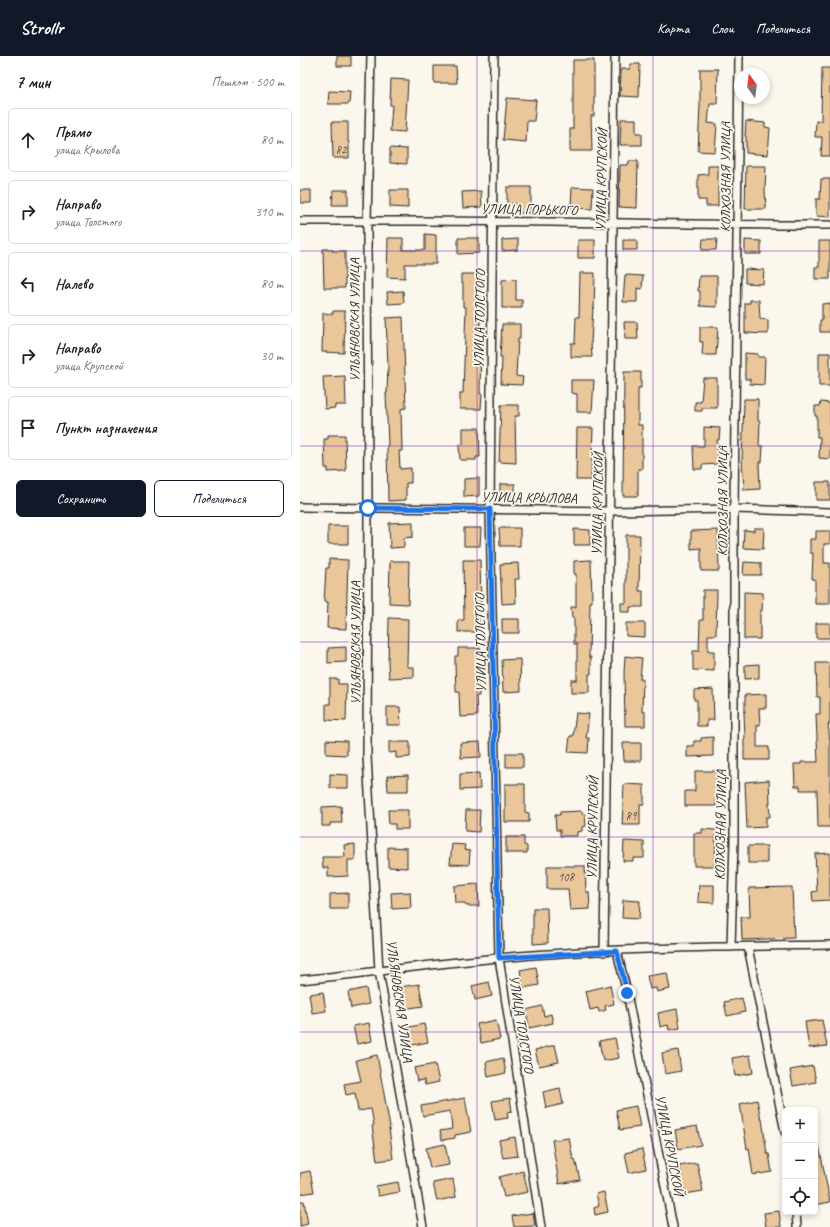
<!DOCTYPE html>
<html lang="ru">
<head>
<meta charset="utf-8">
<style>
  body { margin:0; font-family:Caveat,sans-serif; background:#f6f6f6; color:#202124 }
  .controls { position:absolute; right:12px; bottom:12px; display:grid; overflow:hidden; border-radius:6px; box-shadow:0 2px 6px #0003 }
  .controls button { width:36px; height:36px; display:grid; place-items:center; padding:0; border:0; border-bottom:1px solid #e0e0e0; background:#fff; color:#202124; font:20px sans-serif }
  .compass { position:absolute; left:434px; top:12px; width:36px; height:36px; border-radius:50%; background:#fff; box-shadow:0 2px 6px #0003; rotate:346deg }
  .stop { position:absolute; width:12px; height:12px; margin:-9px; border:3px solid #1a73e8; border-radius:50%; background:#fff }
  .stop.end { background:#1a73e8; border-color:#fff; box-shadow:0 1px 4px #0008 }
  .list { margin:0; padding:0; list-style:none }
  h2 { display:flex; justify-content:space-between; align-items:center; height:52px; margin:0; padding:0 16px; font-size:17px }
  h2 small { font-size:13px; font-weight:400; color:#757577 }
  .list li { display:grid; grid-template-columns:26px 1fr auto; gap:12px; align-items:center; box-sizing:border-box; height:64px; margin:0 8px 8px; padding:0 8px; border:1px solid #e0e0e0; border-radius:6px }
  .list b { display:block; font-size:15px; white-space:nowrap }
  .list p { margin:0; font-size:13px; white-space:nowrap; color:#757577 }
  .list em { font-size:13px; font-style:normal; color:#757577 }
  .actions { display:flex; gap:8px; padding:12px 16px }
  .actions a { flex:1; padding:9px 0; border:1px solid #111827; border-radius:6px; text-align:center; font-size:14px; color:#111827 }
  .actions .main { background:#111827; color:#fff }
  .icon { flex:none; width:22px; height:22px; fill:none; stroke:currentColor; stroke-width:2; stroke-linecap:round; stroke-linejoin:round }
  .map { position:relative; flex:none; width:530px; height:1171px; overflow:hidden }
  header { display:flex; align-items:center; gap:24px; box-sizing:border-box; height:56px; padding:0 20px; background:#111827; color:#fff }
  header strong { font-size:19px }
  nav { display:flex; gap:22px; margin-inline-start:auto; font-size:14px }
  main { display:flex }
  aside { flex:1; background:#fff }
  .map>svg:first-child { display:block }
  .building { fill:#eac69b; stroke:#2b2b2b }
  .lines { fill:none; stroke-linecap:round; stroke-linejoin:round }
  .street-casing { stroke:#2b2b2b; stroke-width:10 }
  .street { stroke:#fbf7ec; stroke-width:7 }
  .route { stroke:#1a73e8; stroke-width:5 }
  .grid { fill:none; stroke:#7b2cbf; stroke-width:1; stroke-opacity:0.55 }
  .labels { text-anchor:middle; stroke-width:3.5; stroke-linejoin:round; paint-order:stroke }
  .number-label { font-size:12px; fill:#5b5247 }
  .street-label { font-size:14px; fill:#2b2b2b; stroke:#fbf7ec }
</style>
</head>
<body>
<header>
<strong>Strollr</strong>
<nav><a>Карта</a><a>Слои</a><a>Поделиться</a></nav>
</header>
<main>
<aside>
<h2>7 мин<small>Пешком · 500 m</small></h2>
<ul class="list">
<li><svg class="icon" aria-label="ahead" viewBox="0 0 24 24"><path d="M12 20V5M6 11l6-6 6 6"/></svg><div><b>Прямо</b><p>улица Крылова</p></div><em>80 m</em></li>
<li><svg class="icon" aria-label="right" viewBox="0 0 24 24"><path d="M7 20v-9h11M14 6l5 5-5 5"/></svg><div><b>Направо</b><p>улица Толстого</p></div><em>310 m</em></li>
<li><svg class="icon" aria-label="left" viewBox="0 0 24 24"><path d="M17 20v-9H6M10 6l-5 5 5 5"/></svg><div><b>Налево</b></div><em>80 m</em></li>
<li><svg class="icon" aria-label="right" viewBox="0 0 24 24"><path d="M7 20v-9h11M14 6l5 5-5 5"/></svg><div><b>Направо</b><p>улица Крупской</p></div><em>30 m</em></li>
<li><svg class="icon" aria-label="arrive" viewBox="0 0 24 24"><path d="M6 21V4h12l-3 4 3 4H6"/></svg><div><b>Пункт назначения</b></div></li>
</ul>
<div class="actions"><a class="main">Сохранить</a><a>Поделиться</a></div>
</aside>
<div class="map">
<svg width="530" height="1171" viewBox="0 0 530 1171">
  <rect width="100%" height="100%" fill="#fbf7ec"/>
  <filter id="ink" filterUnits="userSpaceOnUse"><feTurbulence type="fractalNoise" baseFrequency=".025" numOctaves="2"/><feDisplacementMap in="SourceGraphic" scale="8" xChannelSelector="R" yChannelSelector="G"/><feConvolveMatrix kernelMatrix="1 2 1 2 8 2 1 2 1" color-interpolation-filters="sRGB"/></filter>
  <g filter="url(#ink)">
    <!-- building -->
    <path class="building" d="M37 0H51V10H37Z
      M273 4H294V60H291L292 95H270V73H273Z
      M330 8H340L339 41 320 40 321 13H330Z
      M134 10H156L157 27H134Z
      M522 12H530V100H521L522 81H515L516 65H521Z
      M400 13H418L417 48H410L408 67 417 68 415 96 398 95 400 48Z
      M91 23 108 24 105 76 90 75 92 49H90Z
      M29 35 50 36 49 48H28Z
      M207 42 236 44 234 65H227L226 86 203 84Z
      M321 63H336V77H342V89H320Z
      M446 65 465 67V71L470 72 468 99 446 97V80H445Z
      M32 66H48V86H49V102H33Z
      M90 92 107 93V108L90 107Z
      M329 105H338L337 152 319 151 320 109H328Z
      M408 110H418V150H406V144H398V119L408 118Z
      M446 110H466L465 134 466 153H445Z
      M521 123H530V161L516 160V143H520Z
      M207 131H231V157H216L215 148H207Z
      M272 131 293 132 292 153 271 152Z
      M0 134H11V147H0Z
      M33 134H48V149H32Z
      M90 134H108V152L90 151Z
      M181 135 182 151 163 152 162 136Z
      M125 178 136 179V208H105V222L87 221 88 182H103V194H125Z
      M158 182H179V197L158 198Z
      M218 183V194L202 195V184Z
      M403 183H417L416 194H402Z
      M278 184H295V202H278Z
      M323 184H337V194H323Z
      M445 184 461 185V198H445Z
      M519 185H530V223H515V211H519Z
      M23 193H32V195H45V232H24Z
      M445 213 464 214 463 228 445 227Z
      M280 217H295L294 253 293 252 291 287 292 301H271V287H275L276 261H279Z
      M161 218H180V288H181L180 338H182L181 353H160V337H163L166 251H163V227H161Z
      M325 219 343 220 342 233 337 232V246H323Z
      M399 220H417V251L400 250V235H398Z
      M216 223V244H222V252H202V224Z
      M103 235 104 247 88 248 87 236Z
      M450 244H459L460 263 468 264V278L445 277V247H450Z
      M530 247V276H520V264H522V248Z
      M33 255H45L44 297 22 296 23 257 33 258Z
      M103 261 106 352 101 353 102 395H99L100 413 111 412V427H106V444L88 445 87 389H88L86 337H87L88 310 86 262Z
      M324 266H337L338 283H325Z
      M202 268H220V283H218L216 320 223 321 222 329 201 328 202 301H200Z
      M400 271H418L416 299H402L403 286H400Z
      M445 297 458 298V301H465L464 329 450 328V323H445Z
      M519 297H530V330H519Z
      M324 316H341V332H338V369H342V413H338V440H323Z
      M45 320 46 349H35V352L25 353 23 321Z
      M403 322H417V352H402V355H395V346H401Z
      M271 324H294L292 356H277V338L271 337Z
      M444 343H458V365H460L459 390H463L462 406H459L460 433 444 434 442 405Z
      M521 346 530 347V403L519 402 520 381H517V360H515V350H520Z
      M201 349H219V360H215L216 407 199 406Z
      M404 371 420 372 419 384H417L418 408 402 409V413H394L393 390H404Z
      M163 372H179L180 401H176V404H160L159 389 163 388Z
      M277 372H293L291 424H276Z
      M28 379H45L46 415 28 416V412H25L24 383H28Z
      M179 422V440L164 441V423Z
      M516 426H530V444H516Z
      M200 428H215V442H200Z
      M113 466V481L104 482V491L90 492 89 467Z
      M28 470H48V488H28Z
      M164 472H181L180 490H164Z
      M199 472H220V490H200Z
      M454 472H464L463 493 443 492 444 474 454 475Z
      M274 473 290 474V489H274Z
      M418 474 419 515H401V492L391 493V475Z
      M516 475H530V488H524V507H530V548H515V523H512L513 497H510V483H516Z
      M326 479H340L339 535H343V551H330V556H321V547H326Z
      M29 503 48 504 46 573 27 572 28 546H24L26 512H29Z
      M163 504H180L181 549H179V576H158V564H164Z
      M291 504 292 546H290L289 601H291V618H289V637H271V624H277V588H274V562H272L271 551H276V518H274V505Z
      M90 505H109L108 548 89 547Z
      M444 506 461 507V519H443Z
      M218 507 219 523H215L216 547 202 548 200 508Z
      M403 534H417L416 579H408V595H414V615L393 614V595H399L400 564H403Z
      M444 536 463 537 462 555H460V583H444Z
      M89 562 108 563 107 611H114V621L89 622 88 607Z
      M202 563H219V577H202Z
      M326 567H345V581L326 580Z
      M516 567H530V582H516Z
      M46 591V606L28 607V592Z
      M158 592H180V608H178L179 640H176L177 660 160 661 159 636H156L155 608V600H158Z
      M325 600 342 602 340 623H343L342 656H345V670H325L324 617Z
      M220 603 221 635 203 636 202 604Z
      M516 607H530V668H528L530 685V771H518L517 734H500V730H495L494 708H501V706H518L516 658H520V641H517Z
      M459 608V622L445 623V609Z
      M30 623H38V628H47L46 665 26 664V648H30Z
      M413 633 414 664H407V670H397V644H394V634Z
      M466 638V652H459L460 669H457V691H469V704H444V683H445L444 656H445V639Z
      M87 651H100L101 669H87Z
      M276 657 289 658 286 682H289L288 697 268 696 270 680H273Z
      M413 681V700L387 701V690H394V685H401V682Z
      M26 684 47 685V699L26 698Z
      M89 686H110V701L96 702V696L89 697Z
      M180 686 181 701 161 702 160 687Z
      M323 687H341V705H324Z
      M206 697H223V711H206Z
      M395 715H417L416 750H385V735H395Z
      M179 717 180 733 160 734V718Z
      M30 718 48 719V732H30Z
      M108 719V735H88L87 720Z
      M469 724 470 747H469L470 761H466V771L447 772 445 726Z
      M205 728H225V756L229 757V766H205Z
      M324 728 344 729V748H340V769H322Z
      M41 750 42 767H30V770H22V751Z
      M88 754H108V773H95V768H89Z
      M166 754H180L179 776 165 775Z
      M282 755V758H285L286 770 282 771V775L277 776V780H260V774H256L255 759H260V756Z
      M402 773 416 774 415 810H394V777H402Z
      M206 781H224V789L227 790V797H206Z
      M324 785 344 786V802H333V805H323Z
      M55 788V804H48V820L28 821V812H23L22 801H45L44 789Z
      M152 788 165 789 164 794 170 795 169 809 150 808Z
      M448 790H467V807H448Z
      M88 791 107 792V812L88 811Z
      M530 797V844L513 845 512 836 517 835 515 798Z
      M247 810H285L286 836H289L290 853 270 854 268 833H247Z
      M178 828 179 850H166L165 847H155L154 830Z
      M399 829H414V847L398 846Z
      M492 831 494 882 442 884 441 861H450L449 832Z
      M110 836 111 852 92 853 91 837Z
      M48 837V853H30V838Z
      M323 844 340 845 339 863 322 862Z
      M233 852H247L248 887 233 888Z
      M236 911 239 929 223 932 220 914Z
      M367 917 370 933 357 936 356 932 350 933 347 920Z
      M189 926 192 940 175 944 172 930Z
      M119 928 123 950 103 953 100 931Z
      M310 929 314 948 305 950 306 954 299 956 298 952 290 954 286 935Z
      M66 932 69 948 51 952 48 936Z
      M23 936 26 955 12 957 9 938Z
      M442 942 445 956 427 960 424 946Z
      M242 950 244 960 251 958 253 967 229 972 226 954Z
      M377 953 380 972 369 974 368 969 360 971 358 957Z
      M196 964 200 983 181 987 177 968Z
      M522 964 527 990 509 992 505 966Z
      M69 967 72 985 57 988 53 970Z
      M124 968 128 986 108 990 105 972Z
      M315 982 319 1002 303 1005 299 985Z
      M255 989 259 1006 239 1010 235 994Z
      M378 994 381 1015 365 1018 362 997Z
      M77 999 90 1071 89 1072 93 1103 77 1105 72 1070 74 1069 71 1053 58 1055 55 1037 46 1039 44 1028 61 1025 56 1004Z
      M450 999 453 1017 435 1020 432 1002Z
      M203 1002 206 1017 188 1021 186 1006Z
      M135 1008 139 1026 125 1029 124 1024 117 1025 114 1012Z
      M513 1010 516 1026 493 1030 490 1014Z
      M260 1032 263 1048 246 1052 243 1036Z
      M165 1042 171 1076 155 1079V1082L142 1084 140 1075 152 1073 150 1055 123 1060 121 1050Z
      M210 1042 212 1055 207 1056 208 1062 195 1064 192 1045Z
      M457 1044 461 1063H462L467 1098H469L472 1116 453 1119 449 1092 447 1093 440 1048Z
      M336 1050 340 1071 320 1074 316 1054Z
      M397 1070 401 1089 378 1093 375 1074Z
      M215 1081 218 1100 203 1102 199 1084Z
      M269 1082 273 1103H275L280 1124 259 1128 252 1084Z
      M145 1088 149 1109 130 1112 126 1092Z
      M519 1089 530 1146 515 1149V1090Z
      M342 1093 346 1113 329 1117 325 1097Z
      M397 1107 403 1135 385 1138 379 1110Z
      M10 1115 14 1136 0 1138V1117Z
      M223 1115 228 1136 204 1141 199 1121Z
      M153 1123 156 1141 137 1145 133 1127Z
      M98 1126 100 1136 78 1140 76 1130Z
      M304 1136 308 1156 295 1159 294 1152 299 1150 296 1138Z
      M4 1145 8 1168 0 1170V1146Z
      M479 1155 481 1171H466L464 1157Z
      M233 1157 235 1170 214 1171 212 1160Z"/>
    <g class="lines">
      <defs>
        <path id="street" d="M71 0 67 164 68 452 67 700 79 915 123 1171
          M194 0 190 453 199 902 241 1171
          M0 165C177 163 353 169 530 169
          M0 451 310 455 434 453 530 456
          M431 891 434 785V453L439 0
          M448 891 485 1076
          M317 895 327 937 373 1171
          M304 896 315 0
          M0 924C66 917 132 908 198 902 308 892 420 891 530 889
          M496 1156 497 1171"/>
      </defs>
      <!-- street casing -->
      <use href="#street" class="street-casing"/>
      <!-- street -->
      <use href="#street" class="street"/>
    </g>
  </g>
  <g class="lines" filter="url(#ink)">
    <!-- route -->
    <path class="route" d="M68 452 190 453 199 902 317 895 327 937"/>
  </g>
  <!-- grid -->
  <path class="grid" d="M177 0V1171M353 0V1171M0 195H530M0 390H530M0 586H530M0 781H530M0 976H530"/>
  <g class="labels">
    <!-- number labels -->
    <g class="number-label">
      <text x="41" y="98">82</text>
      <text x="331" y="764">89</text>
      <text x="266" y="825">108</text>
    </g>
    <!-- street labels -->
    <g class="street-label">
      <text transform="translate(425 121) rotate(-90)" y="5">КОЛХОЗНАЯ УЛИЦА</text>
      <text transform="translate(301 124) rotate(-89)" y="5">УЛИЦА КРУПСКОЙ</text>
      <text transform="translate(229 153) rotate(1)" y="5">УЛИЦА ГОРЬКОГО</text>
      <text transform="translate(179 263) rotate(-89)" y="5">УЛИЦА ТОЛСТОГО</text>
      <text transform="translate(54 264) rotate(-90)" y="5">УЛЬЯНОВСКАЯ УЛИЦА</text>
      <text transform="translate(229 441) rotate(1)" y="5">УЛИЦА КРЫЛОВА</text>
      <text transform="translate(422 445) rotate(-90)" y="5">КОЛХОЗНАЯ УЛИЦА</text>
      <text transform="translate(297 448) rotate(-89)" y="5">УЛИЦА КРУПСКОЙ</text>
      <text transform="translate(55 587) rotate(-90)" y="5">УЛЬЯНОВСКАЯ УЛИЦА</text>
      <text transform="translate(180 587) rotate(-91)" y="5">УЛИЦА ТОЛСТОГО</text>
      <text transform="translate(420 769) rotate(-89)" y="5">КОЛХОЗНАЯ УЛИЦА</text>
      <text transform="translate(292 772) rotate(-89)" y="5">УЛИЦА КРУПСКОЙ</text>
      <text transform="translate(100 945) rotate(82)" y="5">УЛЬЯНОВСКАЯ УЛИЦА</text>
      <text transform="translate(222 968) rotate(81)" y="5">УЛИЦА ТОЛСТОГО</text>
      <text transform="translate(370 1089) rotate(79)" y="5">УЛИЦА КРУПСКОЙ</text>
    </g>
  </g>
</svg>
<div class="controls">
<button>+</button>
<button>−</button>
<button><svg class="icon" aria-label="locate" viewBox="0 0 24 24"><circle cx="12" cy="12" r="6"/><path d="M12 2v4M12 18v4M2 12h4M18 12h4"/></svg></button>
</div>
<svg class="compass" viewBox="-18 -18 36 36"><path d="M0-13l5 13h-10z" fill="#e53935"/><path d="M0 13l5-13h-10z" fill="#757577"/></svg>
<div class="stop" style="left:68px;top:452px"></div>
<div class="stop end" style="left:327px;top:937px"></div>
</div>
</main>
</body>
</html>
